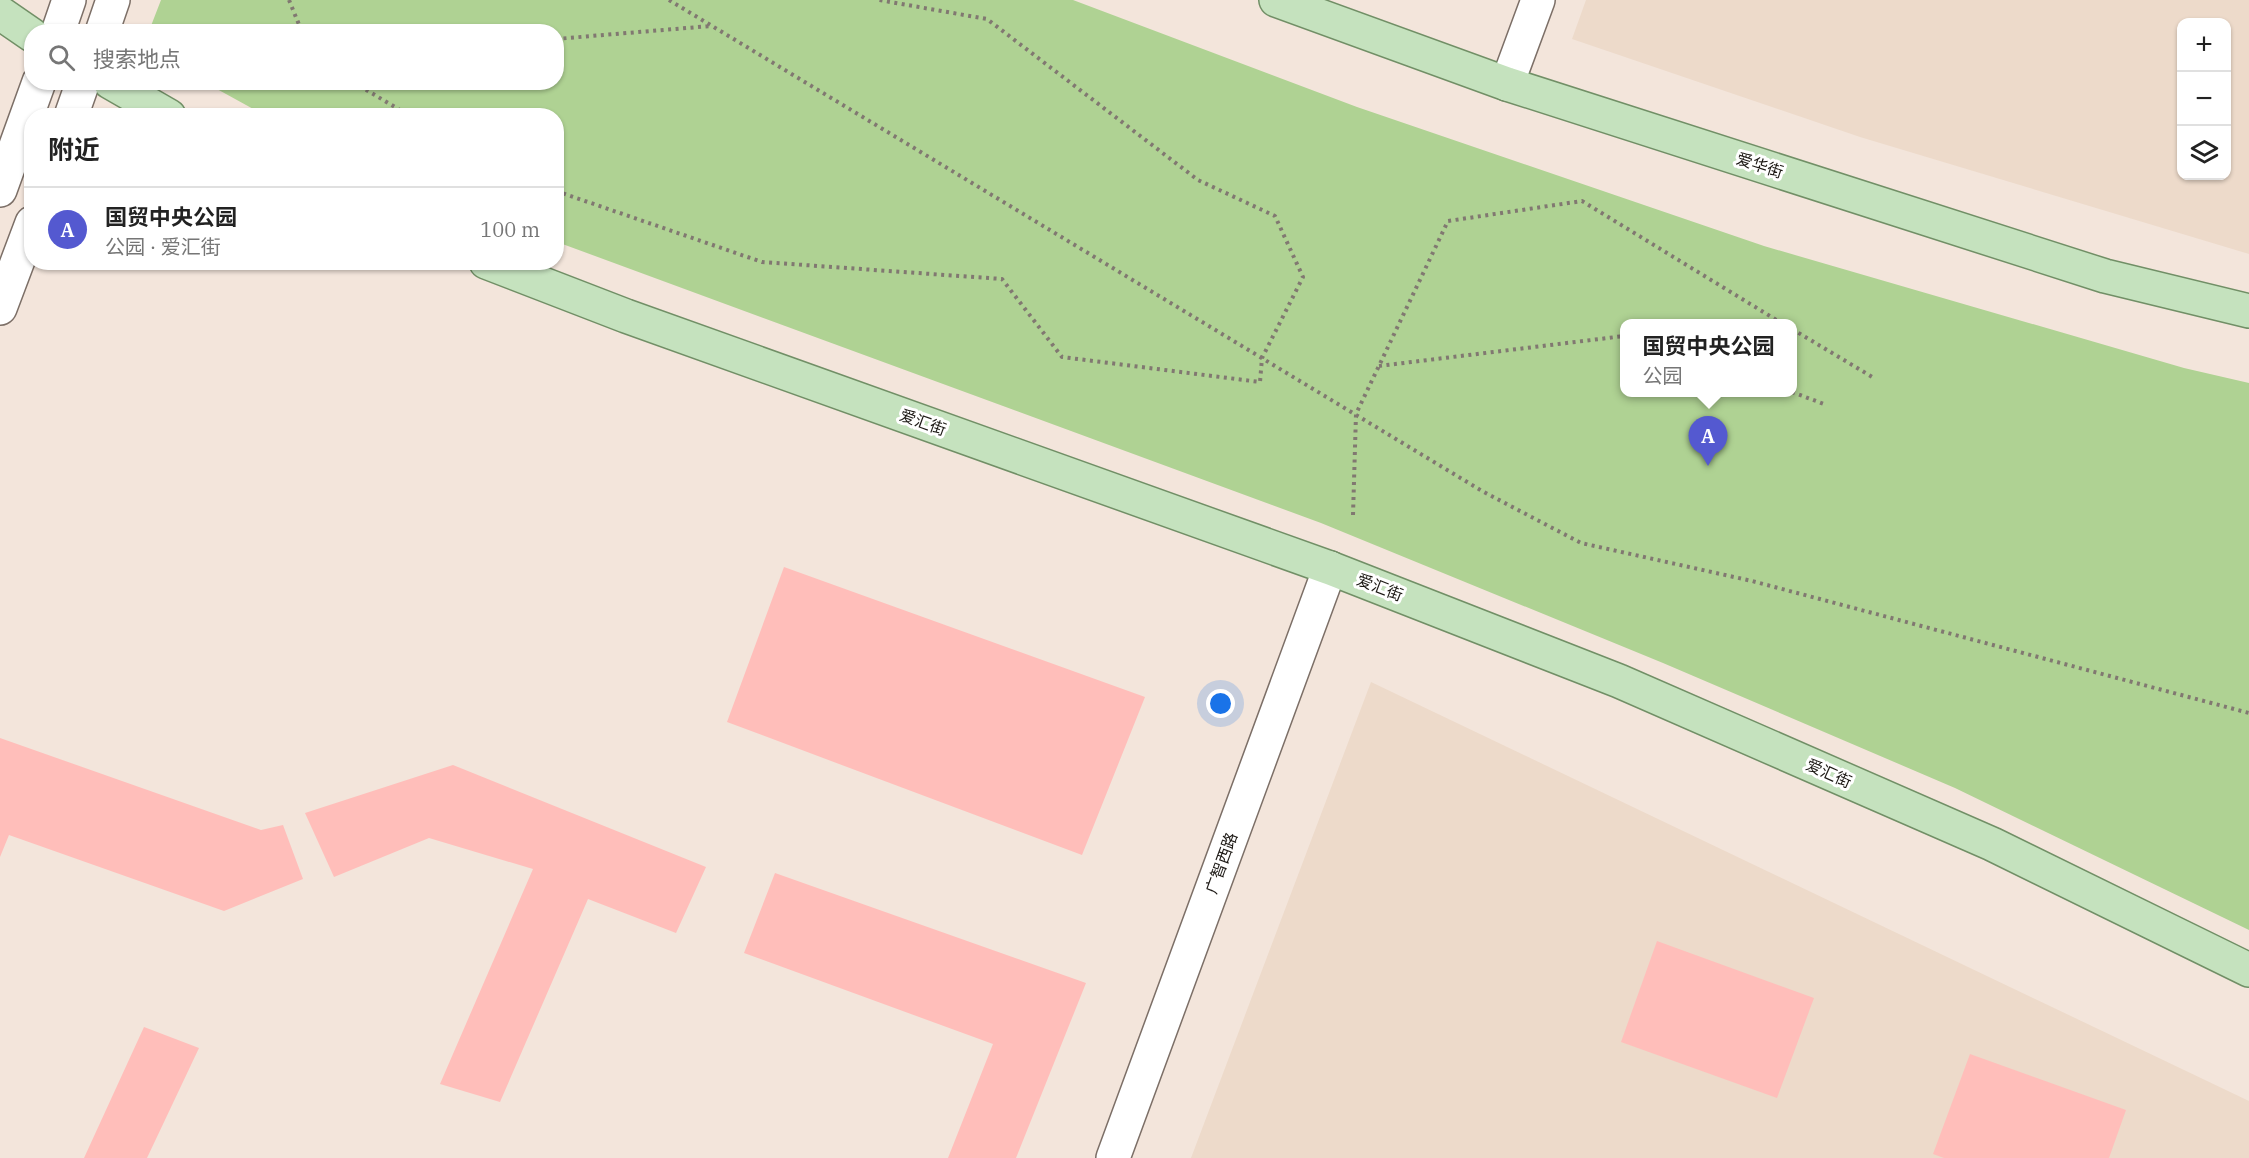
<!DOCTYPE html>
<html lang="zh">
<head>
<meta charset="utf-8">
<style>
  body { margin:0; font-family:"IBM Plex Serif","Noto Sans SC",serif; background:#f6f6f6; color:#222 }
  .controls { position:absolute; right:18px; top:18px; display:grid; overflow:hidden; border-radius:12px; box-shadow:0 2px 4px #0004 }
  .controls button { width:54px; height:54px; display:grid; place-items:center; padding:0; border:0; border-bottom:2px solid #e0e0e0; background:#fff; color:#222; font:30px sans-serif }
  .you { position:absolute; left:1221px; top:704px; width:21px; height:21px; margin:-15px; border:4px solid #fff; border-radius:50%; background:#1a73e8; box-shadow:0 0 0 9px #1a73e833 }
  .badge { display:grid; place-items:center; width:39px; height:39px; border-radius:50%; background:#5459d0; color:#fff; font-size:20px; font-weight:700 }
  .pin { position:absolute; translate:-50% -50px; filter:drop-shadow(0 2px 3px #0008) }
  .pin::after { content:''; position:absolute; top:32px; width:21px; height:18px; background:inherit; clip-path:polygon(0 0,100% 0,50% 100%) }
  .popup { position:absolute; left:1620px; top:319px; width:177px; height:78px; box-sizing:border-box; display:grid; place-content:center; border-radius:12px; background:#fff; filter:drop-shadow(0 2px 4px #0005); font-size:20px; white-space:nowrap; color:#767676 }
  .popup b { font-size:22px; color:#222 }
  .popup::after { content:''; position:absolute; left:50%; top:100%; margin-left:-12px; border:12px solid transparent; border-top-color:#fff }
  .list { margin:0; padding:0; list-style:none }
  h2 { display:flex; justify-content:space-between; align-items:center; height:78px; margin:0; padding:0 24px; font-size:26px }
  h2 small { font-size:20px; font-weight:400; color:#767676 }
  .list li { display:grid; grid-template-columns:39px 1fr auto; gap:18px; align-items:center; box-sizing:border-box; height:84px; padding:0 24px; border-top:2px solid #e0e0e0 }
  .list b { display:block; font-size:22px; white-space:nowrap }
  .list p { margin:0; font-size:20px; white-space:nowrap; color:#767676 }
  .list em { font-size:20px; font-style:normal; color:#767676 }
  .icon { flex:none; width:33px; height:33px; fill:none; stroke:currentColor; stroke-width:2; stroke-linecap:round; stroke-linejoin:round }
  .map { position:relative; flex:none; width:2249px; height:1158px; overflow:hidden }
  .search { position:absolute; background:#fff; box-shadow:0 2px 4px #0004; left:24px; top:24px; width:540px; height:66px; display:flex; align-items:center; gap:15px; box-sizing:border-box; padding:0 21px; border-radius:24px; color:#767676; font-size:22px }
  .panel { position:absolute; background:#fff; box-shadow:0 2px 4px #0004; left:24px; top:108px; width:540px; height:162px; border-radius:24px }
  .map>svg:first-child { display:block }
  .commercial { fill:#eddaca; fill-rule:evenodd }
  .green { fill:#afd293; fill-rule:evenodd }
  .building { fill:#ffbeba }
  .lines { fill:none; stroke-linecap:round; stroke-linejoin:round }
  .minor-casing { stroke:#7c6f67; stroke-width:36 }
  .major-casing { stroke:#718f66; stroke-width:36 }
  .path { stroke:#817871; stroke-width:4; stroke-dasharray:3 4.5; stroke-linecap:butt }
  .minor { stroke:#fff; stroke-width:33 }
  .major { stroke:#c5e2be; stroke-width:33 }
  .labels { text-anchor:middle; stroke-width:6; stroke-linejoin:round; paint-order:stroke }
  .street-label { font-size:16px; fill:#1c1814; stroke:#fff }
</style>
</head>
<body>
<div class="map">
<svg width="2249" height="1158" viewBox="0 0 2249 1158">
  <rect width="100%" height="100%" fill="#f3e5db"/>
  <!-- commercial -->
  <path class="commercial" d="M1586 0H2249V254L1860 137 1572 39ZM2182 22H2226V176H2182Z
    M1371 682 2249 1101V1158H1191Z"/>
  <!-- green -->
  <path class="green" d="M161 0H1073L1357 107 1764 246 2184 368 2249 383V930L1955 788 1663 663 1321 523 557 242 556 116 264 115 206 83 556 82V32L149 31ZM1624 324H1792V392H1624Z"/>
  <!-- building -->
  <path class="building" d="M784 567 1145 697 1082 855 727 722Z
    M0 738 261 830 283 825 303 879 224 911 9 835 0 857Z
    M453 765 706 867 676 933 588 899 500 1102 440 1084 533 869 429 838 334 877 305 813Z
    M775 873 1086 983 1016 1158H948L993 1044 744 953Z
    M1657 941 1814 998 1777 1098 1621 1042Z
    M144 1027 199 1048 147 1158H84Z
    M1970 1054 2126 1110 2109 1158H1944L1933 1154Z"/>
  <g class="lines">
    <defs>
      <path id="minor" d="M58 32 69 0
        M102 32 113 0
        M1507 84 1538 0
        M71 116 83 82
        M0 190 39 82
        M0 308 32 223
        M1113 1158 1330 568"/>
      <path id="major" d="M1276 0 1507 84 2105 276 2249 311
        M0 13 32 35
        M110 82 169 116
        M486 262 626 316 1330 568 1619 681 1992 844 2249 970"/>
    </defs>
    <!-- minor casing -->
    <use href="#minor" class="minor-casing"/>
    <!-- major casing -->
    <use href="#major" class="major-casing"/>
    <!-- path -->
    <path class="path" d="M289 0 302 32
      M669 0 1482 491 1581 543 1752 581 2249 713
      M556 39 711 26
      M353 82 410 116
      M556 191 762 262 1002 279 1062 357 1260 382 1262 358 1303 277 1275 216 1198 180 987 19 879 0
      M1792 329 1874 378
      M1379 366 1624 336
      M1792 392 1824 404
      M1353 515 1356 414 1448 221 1582 201 1783 324"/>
    <!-- minor -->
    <use href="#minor" class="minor"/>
    <!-- major -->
    <use href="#major" class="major"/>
  </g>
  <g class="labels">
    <!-- street labels -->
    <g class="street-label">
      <text transform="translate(1760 165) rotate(18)" y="6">爱华街</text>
      <text transform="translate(923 422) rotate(20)" y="6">爱汇街</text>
      <text transform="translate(1380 587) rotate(21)" y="6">爱汇街</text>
      <text transform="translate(1829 773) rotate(24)" y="6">爱汇街</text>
      <text transform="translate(1221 863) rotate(-70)" y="6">广智西路</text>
    </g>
  </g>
</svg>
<div class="controls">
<button>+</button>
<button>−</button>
<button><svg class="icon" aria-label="layers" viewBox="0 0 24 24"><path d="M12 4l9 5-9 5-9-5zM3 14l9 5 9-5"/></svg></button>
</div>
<div class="you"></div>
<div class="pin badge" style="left:1708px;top:466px">A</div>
<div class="popup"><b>国贸中央公园</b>公园</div>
<div class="search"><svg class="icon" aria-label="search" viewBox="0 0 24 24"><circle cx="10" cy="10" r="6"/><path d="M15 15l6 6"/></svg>搜索地点</div>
<section class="panel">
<h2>附近<small></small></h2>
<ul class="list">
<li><span class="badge">A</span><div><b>国贸中央公园</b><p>公园 · 爱汇街</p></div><em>100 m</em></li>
</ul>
</section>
</div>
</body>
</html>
